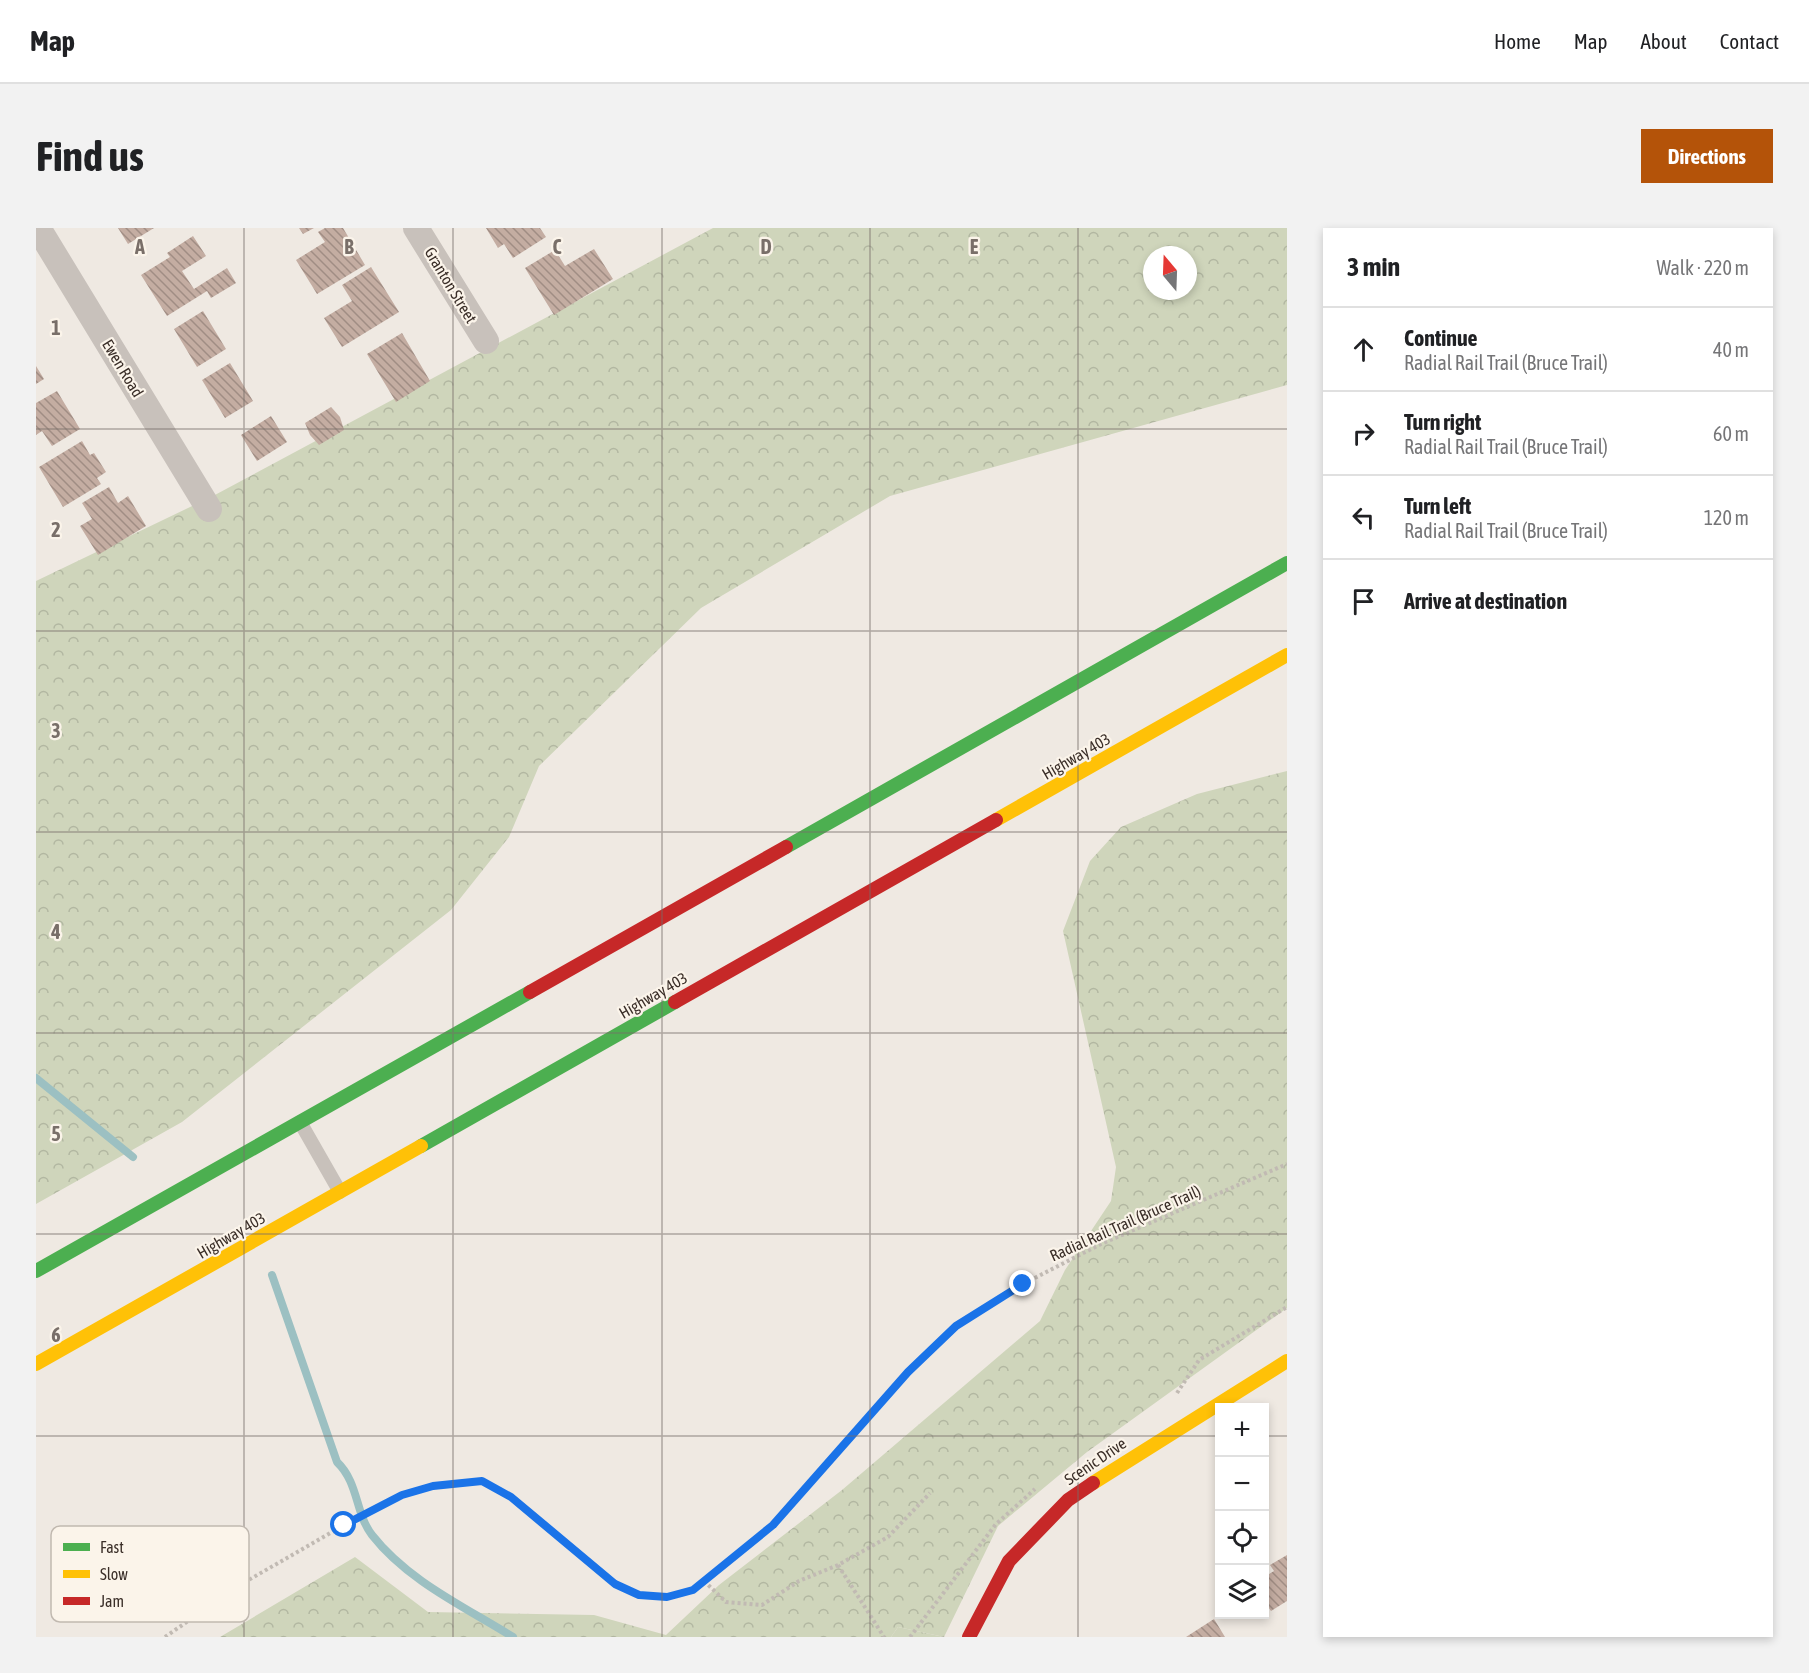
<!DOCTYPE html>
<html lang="en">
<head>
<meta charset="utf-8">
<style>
  body { margin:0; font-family:"Asap Condensed",sans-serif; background:#f2f2f2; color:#202124 }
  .controls { position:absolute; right:18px; bottom:18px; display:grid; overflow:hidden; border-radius:0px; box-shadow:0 3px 9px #0003 }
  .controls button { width:54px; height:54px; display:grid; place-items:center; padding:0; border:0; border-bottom:2px solid #e0e0e0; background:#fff; color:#202124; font:30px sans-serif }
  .compass { position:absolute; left:1107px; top:18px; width:54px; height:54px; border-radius:50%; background:#fff; box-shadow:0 3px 9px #0003; rotate:341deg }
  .stop { position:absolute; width:18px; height:18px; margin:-14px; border:4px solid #1a73e8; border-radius:50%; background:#fff }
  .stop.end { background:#1a73e8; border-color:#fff; box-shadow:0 2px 6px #0008 }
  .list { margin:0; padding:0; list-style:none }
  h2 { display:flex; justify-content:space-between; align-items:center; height:78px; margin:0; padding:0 24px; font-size:26px }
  h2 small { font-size:20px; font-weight:400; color:#757577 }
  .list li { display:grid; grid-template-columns:39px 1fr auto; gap:18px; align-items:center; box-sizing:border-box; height:84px; padding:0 24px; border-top:2px solid #e0e0e0 }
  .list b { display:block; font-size:22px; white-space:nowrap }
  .list p { margin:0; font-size:20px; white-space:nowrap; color:#757577 }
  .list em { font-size:20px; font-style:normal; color:#757577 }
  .icon { flex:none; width:33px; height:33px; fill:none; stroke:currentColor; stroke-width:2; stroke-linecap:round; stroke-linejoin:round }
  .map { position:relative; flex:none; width:1251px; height:1409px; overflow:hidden; border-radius:0px }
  header { display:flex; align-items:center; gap:36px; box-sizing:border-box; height:84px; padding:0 30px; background:#fff; border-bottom:2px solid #e0e0e0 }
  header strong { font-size:28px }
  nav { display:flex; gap:33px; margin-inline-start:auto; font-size:21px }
  .intro { display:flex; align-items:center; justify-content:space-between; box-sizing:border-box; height:144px; padding:0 36px }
  h1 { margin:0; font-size:42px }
  .button { padding:15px 27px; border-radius:0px; background:#b45309; color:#fff; font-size:21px; font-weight:700 }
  main { display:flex; gap:36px; padding:0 36px }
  aside { flex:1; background:#fff; border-radius:0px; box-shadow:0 3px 9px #0003 }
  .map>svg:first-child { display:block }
  .grass { fill:url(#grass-tufts) }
  .forest { fill:url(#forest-crowns); fill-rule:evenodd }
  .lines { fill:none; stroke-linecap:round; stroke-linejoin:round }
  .stream { stroke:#9cc0c2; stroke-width:8 }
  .building { fill:url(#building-back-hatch) }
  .path { stroke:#c1bab3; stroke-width:4; stroke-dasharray:3 3; stroke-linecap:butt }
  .lane { stroke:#c8c1bb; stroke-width:14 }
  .street { stroke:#c8c1bb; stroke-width:26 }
  .fast { stroke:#4caf50; stroke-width:14 }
  .slow { stroke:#ffc107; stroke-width:14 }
  .jam { stroke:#c62828; stroke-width:14 }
  .route { stroke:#1a73e8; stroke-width:8 }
  .grid { fill:none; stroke:#796f69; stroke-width:1.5; stroke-opacity:0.55 }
  .labels { text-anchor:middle; stroke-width:4.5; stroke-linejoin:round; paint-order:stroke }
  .street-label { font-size:16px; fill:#3a2e28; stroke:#fbf4ea }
  .key { fill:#fbf4ea; stroke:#c1b9b0; stroke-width:1.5 }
  .key-label { font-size:16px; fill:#3a2e28 }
  .grid-label { font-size:20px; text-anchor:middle; font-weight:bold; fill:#796f69; stroke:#fbf4ea; stroke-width:4.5; stroke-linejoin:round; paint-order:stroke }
</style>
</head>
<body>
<header>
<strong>Map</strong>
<nav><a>Home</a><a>Map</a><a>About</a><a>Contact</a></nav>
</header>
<div class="intro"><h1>Find us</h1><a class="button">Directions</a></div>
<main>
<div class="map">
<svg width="1251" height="1409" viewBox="0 0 1251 1409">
  <defs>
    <pattern id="grass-tufts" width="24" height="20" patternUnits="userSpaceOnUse" patternTransform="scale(1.5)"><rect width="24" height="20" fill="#cfd5bb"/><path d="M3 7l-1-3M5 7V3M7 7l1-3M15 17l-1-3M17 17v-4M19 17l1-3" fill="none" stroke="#b2b7a1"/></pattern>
    <pattern id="forest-crowns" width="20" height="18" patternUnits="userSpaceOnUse" patternTransform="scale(1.5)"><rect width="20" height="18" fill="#cfd5bb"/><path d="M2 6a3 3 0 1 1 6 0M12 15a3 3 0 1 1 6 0" fill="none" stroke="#b2b7a1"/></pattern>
    <pattern id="building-back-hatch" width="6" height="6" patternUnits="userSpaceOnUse" patternTransform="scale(1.5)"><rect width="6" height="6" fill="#c4ada2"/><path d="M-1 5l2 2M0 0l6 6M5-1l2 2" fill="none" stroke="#a08d84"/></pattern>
  </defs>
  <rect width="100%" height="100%" fill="#efe9e2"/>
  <!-- grass -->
  <path class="grass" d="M862 1399 908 1409H855Z"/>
  <!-- forest -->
  <path class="forest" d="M677 0H1251V157L854 268 665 380 503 538 473 609 415 682 146 894 0 976V353L177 268ZM1116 27H1152V63H1116Z
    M1251 543V1080L1051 1224 962 1298 908 1409 862 1399 855 1409H184L319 1329 392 1384 558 1387 630 1407 683 1357 806 1262 1004 1093 1029 1042 1075 973 1080 939 1027 703 1054 633 1085 599 1161 566Z"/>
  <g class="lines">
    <!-- stream -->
    <path class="stream" d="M0 850 97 929
      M236 1047 301 1234C323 1255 319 1285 336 1307 372 1353 429 1379 477 1409"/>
  </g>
  <!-- building -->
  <path class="building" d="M82 0H118L92 16Z
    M263 0H278L267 6Z
    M289 0H307L329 37 281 66 260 32 289 14 282 4Z
    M450 0H504L510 9 477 30 468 16 462 20Z
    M157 8 170 28 146 43 158 61 191 40 200 55 175 70 171 63 131 88 105 47 134 29 131 25Z
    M558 21 577 51 518 87 489 40 519 22 529 38Z
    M335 39 363 84 306 119 288 90 316 73 306 57Z
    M167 83 190 121 161 139 138 101Z
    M366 105 394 153 360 174 331 126Z
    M194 135 217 173 189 190 166 152Z
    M0 138 8 151 0 156Z
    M21 163 44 201 16 218 6 203 0 207V175Z
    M295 179 304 189 308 202 283 217 274 207 269 195Z
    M235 188 251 214 221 233 205 207Z
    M46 213 54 227 58 225 70 244 61 250 65 256 27 279 3 239Z
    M73 259 82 275 92 268 110 298 62 327 44 298 56 291 46 275Z
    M1251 1327V1373L1235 1383 1228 1373V1349L1238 1343 1234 1337Z
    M1178 1391 1189 1409H1150Z"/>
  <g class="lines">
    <!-- path -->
    <path class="path" d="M1141 1165 1163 1132 1251 1079
      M802 1337 848 1409
      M668 1353 690 1374 726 1377 763 1353 802 1337 852 1309 894 1265
      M129 1409 204 1357 308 1297 366 1267 412 1256 446 1253 475 1269 580 1356 602 1367 631 1369 657 1362 737 1297 872 1144 920 1098 987 1056 1065 1016 1251 936
      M874 1409 960 1296 999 1261"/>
    <!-- lane -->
    <path class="lane" d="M264 894 304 964"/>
    <!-- street -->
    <path class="street" d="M2 0 173 281
      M380 0 450 113"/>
    <!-- fast -->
    <path class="fast" d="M750 619 1251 335
      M385 918 639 774
      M0 1043 494 764"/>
    <!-- slow -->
    <path class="slow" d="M960 592 1251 427
      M0 1136 385 918
      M1057 1255 1251 1133"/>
    <!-- jam -->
    <path class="jam" d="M494 764 750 619
      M639 774 960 592
      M933 1409 973 1333 1032 1272 1057 1255"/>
  </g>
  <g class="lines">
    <!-- route -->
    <path class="route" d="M308 1297 366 1267 397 1258 446 1253 475 1269 579 1356 603 1367 631 1369 657 1362 737 1297 872 1144 920 1098 987 1056"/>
  </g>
  <!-- grid -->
  <path class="grid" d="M208 0V1409M417 0V1409M626 0V1409M834 0V1409M1042 0V1409M0 201H1251M0 403H1251M0 604H1251M0 805H1251M0 1006H1251M0 1208H1184M1228 1208H1251"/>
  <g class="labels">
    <!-- street labels -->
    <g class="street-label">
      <text transform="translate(415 57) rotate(59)" y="6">Granton Street</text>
      <text transform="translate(87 140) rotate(59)" y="6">Ewen Road</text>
      <text transform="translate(1040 528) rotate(-30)" y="6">Highway 403</text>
      <text transform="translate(617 767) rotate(-30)" y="6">Highway 403</text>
      <text transform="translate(1089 995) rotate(-24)" y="6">Radial Rail Trail (Bruce Trail)</text>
      <text transform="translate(195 1007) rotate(-30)" y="6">Highway 403</text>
      <text transform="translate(1059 1233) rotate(-34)" y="6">Scenic Drive</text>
    </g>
  </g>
  <!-- legend -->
  <rect x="15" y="1298" width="198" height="96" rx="9" class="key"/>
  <rect x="27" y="1315" width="27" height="8" fill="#4caf50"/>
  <rect x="27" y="1342" width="27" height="8" fill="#ffc107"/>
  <rect x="27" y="1369" width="27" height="8" fill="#c62828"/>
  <g class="key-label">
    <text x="64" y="1325">Fast</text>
    <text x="64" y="1352">Slow</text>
    <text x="64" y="1379">Jam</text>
  </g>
  <g class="grid-label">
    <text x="104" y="26">A</text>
    <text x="313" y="26">B</text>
    <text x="521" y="26">C</text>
    <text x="730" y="26">D</text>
    <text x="938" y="26">E</text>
    <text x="20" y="107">1</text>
    <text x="20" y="309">2</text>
    <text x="20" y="510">3</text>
    <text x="20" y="711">4</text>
    <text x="20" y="913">5</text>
    <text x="20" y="1114">6</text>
  </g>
</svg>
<div class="controls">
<button>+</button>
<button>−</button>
<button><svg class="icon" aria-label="locate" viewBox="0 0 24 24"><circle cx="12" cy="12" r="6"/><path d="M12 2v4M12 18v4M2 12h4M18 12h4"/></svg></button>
<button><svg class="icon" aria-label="layers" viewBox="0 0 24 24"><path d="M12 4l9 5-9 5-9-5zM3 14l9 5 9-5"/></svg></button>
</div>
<svg class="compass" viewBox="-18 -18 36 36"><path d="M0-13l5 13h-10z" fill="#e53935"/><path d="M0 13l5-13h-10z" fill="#757577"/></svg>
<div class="stop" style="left:308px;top:1297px"></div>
<div class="stop end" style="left:987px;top:1056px"></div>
</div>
<aside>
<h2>3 min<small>Walk · 220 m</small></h2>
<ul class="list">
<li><svg class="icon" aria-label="ahead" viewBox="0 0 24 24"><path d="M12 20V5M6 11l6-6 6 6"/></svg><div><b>Continue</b><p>Radial Rail Trail (Bruce Trail)</p></div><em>40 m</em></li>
<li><svg class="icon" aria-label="right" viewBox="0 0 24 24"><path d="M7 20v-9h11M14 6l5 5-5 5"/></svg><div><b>Turn right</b><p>Radial Rail Trail (Bruce Trail)</p></div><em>60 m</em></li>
<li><svg class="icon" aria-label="left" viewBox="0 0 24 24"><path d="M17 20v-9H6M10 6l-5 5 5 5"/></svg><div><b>Turn left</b><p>Radial Rail Trail (Bruce Trail)</p></div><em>120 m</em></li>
<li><svg class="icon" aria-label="arrive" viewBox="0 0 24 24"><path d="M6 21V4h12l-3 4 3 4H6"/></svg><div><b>Arrive at destination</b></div></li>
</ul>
</aside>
</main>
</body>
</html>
